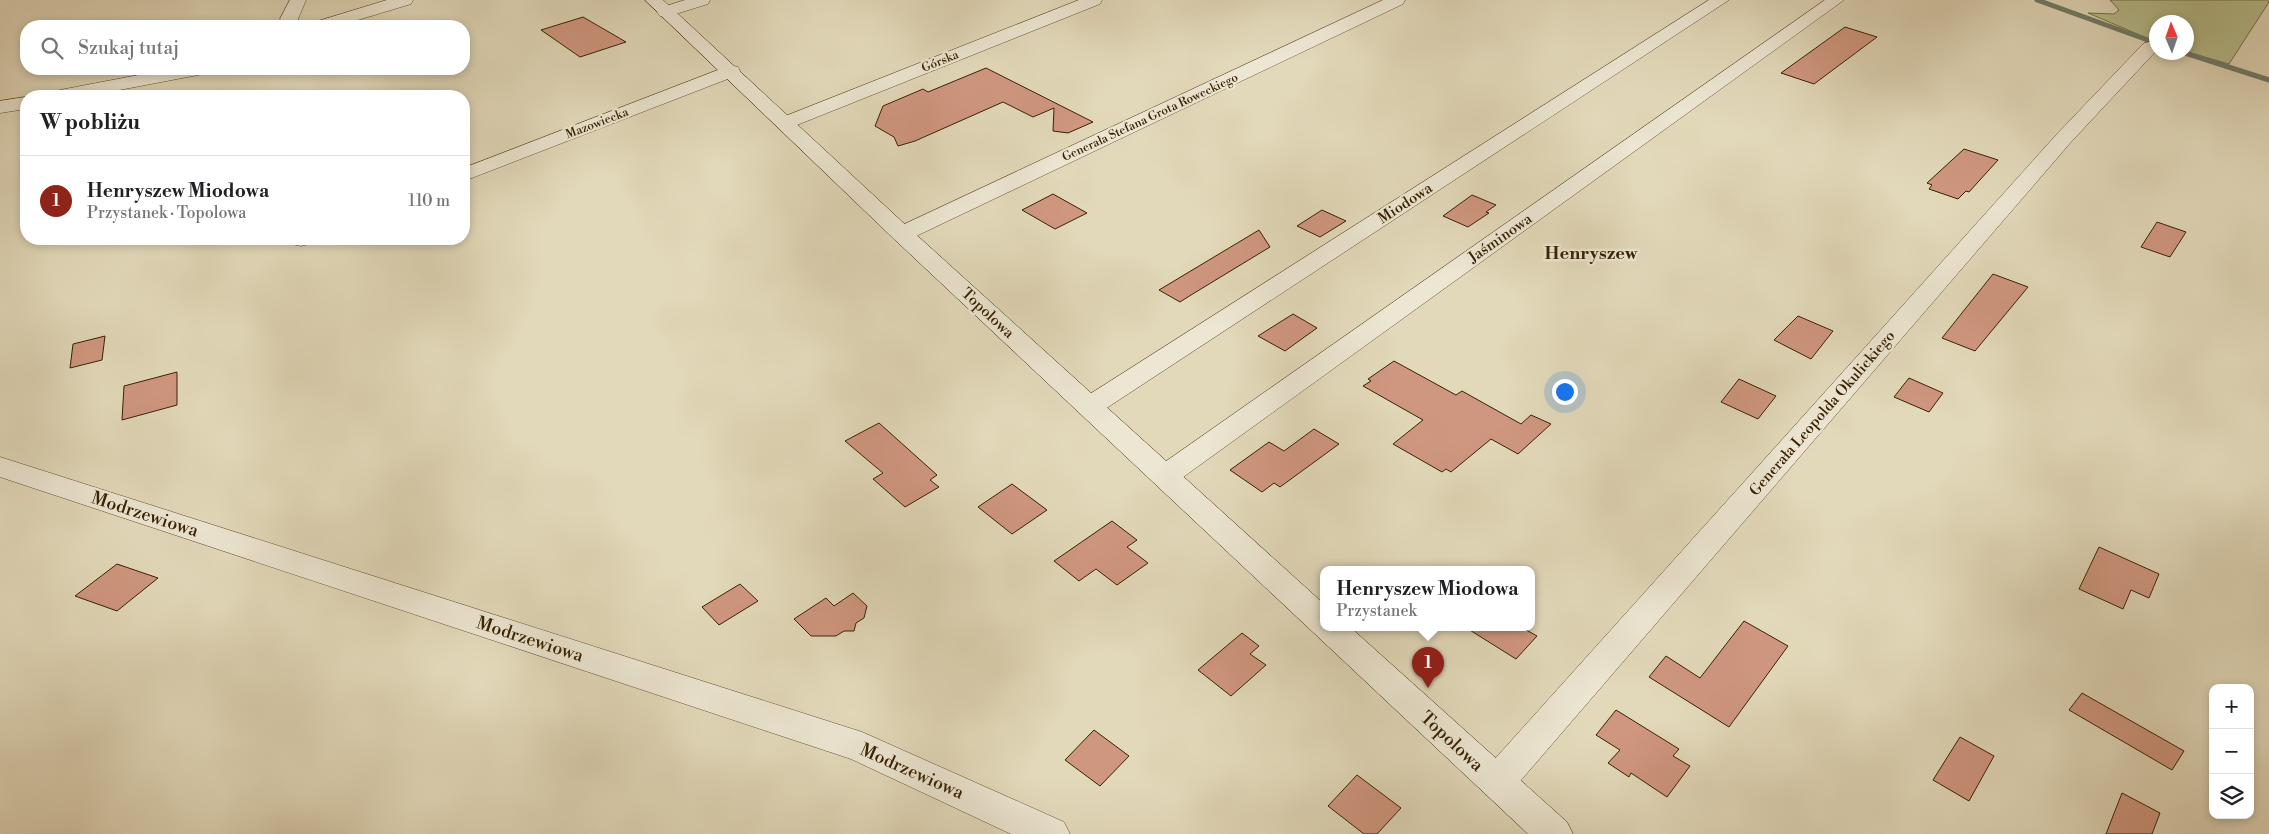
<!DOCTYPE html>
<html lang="pl">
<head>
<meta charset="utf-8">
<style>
  body { margin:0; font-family:"Libre Bodoni",serif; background:#f2f2f2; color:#202124 }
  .controls { position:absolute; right:15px; bottom:15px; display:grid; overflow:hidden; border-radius:10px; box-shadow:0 2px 8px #0003 }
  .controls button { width:45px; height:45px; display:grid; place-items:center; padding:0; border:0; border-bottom:1px solid #e0e0e0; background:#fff; color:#202124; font:25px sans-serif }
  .compass { position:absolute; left:2149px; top:15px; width:45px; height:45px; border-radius:50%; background:#fff; box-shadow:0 2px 8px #0003; rotate:358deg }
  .you { position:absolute; left:1564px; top:391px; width:18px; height:18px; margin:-12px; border:4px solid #fff; border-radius:50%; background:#1a73e8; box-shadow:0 0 0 8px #1a73e833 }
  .badge { display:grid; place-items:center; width:32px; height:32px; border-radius:50%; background:#8f2418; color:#fff; font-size:16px; font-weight:700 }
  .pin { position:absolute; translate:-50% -41px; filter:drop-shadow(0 1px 2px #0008) }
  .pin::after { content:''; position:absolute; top:26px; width:18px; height:15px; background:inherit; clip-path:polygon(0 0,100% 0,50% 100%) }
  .popup { position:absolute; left:1320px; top:566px; width:215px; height:65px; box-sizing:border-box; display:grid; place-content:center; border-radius:10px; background:#fff; filter:drop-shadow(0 1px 4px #0005); font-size:16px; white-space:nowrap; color:#757577 }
  .popup b { font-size:19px; color:#202124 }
  .popup::after { content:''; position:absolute; left:50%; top:100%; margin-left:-10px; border:10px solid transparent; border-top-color:#fff }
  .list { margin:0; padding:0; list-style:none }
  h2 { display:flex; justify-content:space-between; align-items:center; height:65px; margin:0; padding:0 20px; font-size:21px }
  h2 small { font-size:16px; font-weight:400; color:#757577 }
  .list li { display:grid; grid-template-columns:32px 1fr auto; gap:15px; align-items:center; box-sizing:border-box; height:90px; padding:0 20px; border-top:1px solid #e0e0e0 }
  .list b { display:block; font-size:19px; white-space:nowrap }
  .list p { margin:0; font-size:16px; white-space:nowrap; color:#757577 }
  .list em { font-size:16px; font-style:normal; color:#757577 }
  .icon { flex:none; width:28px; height:28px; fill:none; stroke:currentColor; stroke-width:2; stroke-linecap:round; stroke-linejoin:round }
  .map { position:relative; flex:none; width:2269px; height:834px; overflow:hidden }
  .search { position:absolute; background:#fff; box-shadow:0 2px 8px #0003; left:20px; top:20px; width:450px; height:55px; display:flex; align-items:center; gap:12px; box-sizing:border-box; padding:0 18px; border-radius:20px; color:#757577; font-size:19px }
  .panel { position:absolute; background:#fff; box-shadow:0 2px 8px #0003; left:20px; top:90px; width:450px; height:155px; border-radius:20px }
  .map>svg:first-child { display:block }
  .green { fill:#b7be8d; stroke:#787047 }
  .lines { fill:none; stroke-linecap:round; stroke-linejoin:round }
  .stream { stroke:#707d6b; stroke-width:5 }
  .building { fill:#d09780; stroke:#382101 }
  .street-casing { stroke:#624f2f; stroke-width:1 }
  .secondary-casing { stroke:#382101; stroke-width:1 }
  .street { fill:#ece6d2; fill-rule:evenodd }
  .secondary { fill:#ece6d2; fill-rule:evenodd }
  .labels { text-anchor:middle; stroke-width:4.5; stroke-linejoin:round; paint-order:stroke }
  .far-street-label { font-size:12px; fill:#382101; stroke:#ece6d2 }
  .street-label { font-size:15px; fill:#382101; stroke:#ece6d2 }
  .quarter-label { font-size:18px; font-weight:bold; fill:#382101; stroke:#ece6d2 }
  .near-street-label { font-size:18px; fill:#382101; stroke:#ece6d2 }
</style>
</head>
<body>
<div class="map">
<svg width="2269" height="834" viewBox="0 0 2269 834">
  <rect width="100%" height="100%" fill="#e2d9ba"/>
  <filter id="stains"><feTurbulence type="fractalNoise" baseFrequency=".004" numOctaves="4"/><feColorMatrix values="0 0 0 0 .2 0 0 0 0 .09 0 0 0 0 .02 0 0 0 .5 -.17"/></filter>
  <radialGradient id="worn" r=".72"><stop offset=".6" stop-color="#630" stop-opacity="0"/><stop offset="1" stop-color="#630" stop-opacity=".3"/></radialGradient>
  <!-- green -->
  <path class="green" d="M2110 0H2269V2L2229 64 2187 52 2186 22H2156V42L2088 13 2114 14 2119 10Z"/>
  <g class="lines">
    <!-- stream -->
    <path class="stream" d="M2037 0 2156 43
      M2182 52 2269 80"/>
  </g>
  <!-- building -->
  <path class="building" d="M583 17 626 42 580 57 541 30Z
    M1845 27 1877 37 1814 84 1781 73Z
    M986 68 1093 122 1068 133 1053 131 1054 108 1033 117 1003 102 915 141 898 146 894 137 875 126 883 106 923 89 928 92Z
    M1964 149 1998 160 1969 192 1966 191 1958 199 1929 189 1932 185 1927 183Z
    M1053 194 1087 213 1055 229 1022 210Z
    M1472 195 1496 205 1486 212 1489 213 1468 227 1443 216Z
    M1322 210 1346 221 1320 237 1297 226Z
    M2157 222 2186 232 2170 257 2141 247Z
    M1259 230 1270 247 1191 295 1180 302 1159 290Z
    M1993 274 2028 287 1975 351 1942 338Z
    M1293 314 1317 328 1285 351 1258 336Z
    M1798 316 1833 331 1811 359 1774 340Z
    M105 336 102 360 70 368 73 344Z
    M1394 361 1456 395 1462 391 1521 424 1531 415 1551 424 1518 454 1491 439 1451 472 1446 469 1442 472 1393 444 1423 420 1363 386 1371 381 1368 379Z
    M177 372V405L122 420 124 386Z
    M1909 378 1943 393 1929 412 1894 397Z
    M1739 379 1776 396 1758 419 1721 402Z
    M879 423 937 475 930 480 939 487 905 507 873 479 883 473 845 441Z
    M1314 429 1339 444 1280 487 1274 483 1262 492 1230 470 1269 442 1284 451Z
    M1012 484 1047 510 1012 534 978 507Z
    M1112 521 1137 540 1127 547 1148 563 1117 585 1096 569 1079 581 1054 561Z
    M2099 547 2159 574 2149 598 2131 590 2123 609 2079 589Z
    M117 564 158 578 117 611 75 596Z
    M740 584 758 601 719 625 702 607Z
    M853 593 867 606 864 618 856 623 854 631H844L836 636H811L794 619 826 598 834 606Z
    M1744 621 1788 646 1729 727 1649 677 1666 656 1700 678Z
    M1465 627H1521L1537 636 1516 659Z
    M1242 633 1259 646 1250 654 1266 665 1231 696 1198 670Z
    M2082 693 2184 751 2172 770 2069 710Z
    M1616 710 1679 749 1673 756 1690 766 1667 797 1631 773 1629 777 1608 763 1620 750 1596 735Z
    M1094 730 1129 756 1100 786 1065 760Z
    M1960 737 1994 756 1969 801 1933 780Z
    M1357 775 1401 808 1377 834H1364L1328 806Z
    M2122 793 2160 813 2152 834H2106Z"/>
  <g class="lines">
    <defs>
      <path id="street" d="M290 0H306L298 19 303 26H285L280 19Z
        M387 0H413L411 4 338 26H312L315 22Z
        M685 0H710L708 4 666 17 660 16 657 12 660 8Z
        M1079 0H1102L1100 4 792 127 785 129 778 127 775 123 778 119Z
        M1383 0H1405L1403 4 910 239 902 241 894 239 891 234 894 229Z
        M1709 0H1729L1099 413 1089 416 1079 413 1075 407 1079 401Z
        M1825 0H1844L1175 483 1165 486 1155 483 1151 476 1155 469Z
        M2150 42 2156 43V51L2071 142 1510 793 1497 798 1484 793 1479 782 1484 771 2057 134 2144 43Z
        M731 65 738 67 740 71 738 75 464 181V168Z
        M170 69H207L205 73 198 75 88 96H50L53 92 60 90Z
        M26 97V109L0 113V101Z
        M289 239H312L309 244 301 246 292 244Z
        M0 457 862 732 1064 822 1070 834H1011L851 759 0 477Z"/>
      <path id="secondary" d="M645 0H663L910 229 1324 604V627H1350L1567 822 1573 834H1528L894 239Z"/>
    </defs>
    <!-- street casing -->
    <use href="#street" class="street-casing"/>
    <!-- secondary casing -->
    <use href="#secondary" class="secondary-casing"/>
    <!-- street -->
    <use href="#street" class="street"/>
    <!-- secondary -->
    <use href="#secondary" class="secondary"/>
  </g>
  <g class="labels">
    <!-- far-street labels -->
    <g class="far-street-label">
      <text transform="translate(940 61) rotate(-22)" y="4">Górska</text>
      <text transform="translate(1150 117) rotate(-25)" y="4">Generała Stefana Grota Roweckiego</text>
      <text transform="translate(597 123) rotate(-21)" y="4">Mazowiecka</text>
    </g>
    <!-- street labels -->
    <g class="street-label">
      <text transform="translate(1405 203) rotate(-33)" y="5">Miodowa</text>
      <text transform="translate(1500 238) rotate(-35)" y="5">Jaśminowa</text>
      <text transform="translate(988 313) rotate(43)" y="5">Topolowa</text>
      <text transform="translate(1822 413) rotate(-49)" y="5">Generała Leopolda Okulickiego</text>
    </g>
    <!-- quarter labels -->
    <g class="quarter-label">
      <text x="1591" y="259">Henryszew</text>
    </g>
    <!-- near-street labels -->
    <g class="near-street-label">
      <text transform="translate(145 514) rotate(18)" y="6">Modrzewiowa</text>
      <text transform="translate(530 639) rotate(18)" y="6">Modrzewiowa</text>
      <text transform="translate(1452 741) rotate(43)" y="6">Topolowa</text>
      <text transform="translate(912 771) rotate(24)" y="6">Modrzewiowa</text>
    </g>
  </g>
  <rect width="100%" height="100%" filter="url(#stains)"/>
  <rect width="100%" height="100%" fill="url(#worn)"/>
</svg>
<div class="controls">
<button>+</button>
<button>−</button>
<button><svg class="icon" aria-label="layers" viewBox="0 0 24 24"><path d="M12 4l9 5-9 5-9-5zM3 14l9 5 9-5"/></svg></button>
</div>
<svg class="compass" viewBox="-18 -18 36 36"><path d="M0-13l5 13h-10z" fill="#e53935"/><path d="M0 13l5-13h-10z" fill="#757577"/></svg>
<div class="you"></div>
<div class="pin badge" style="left:1428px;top:688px">1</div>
<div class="popup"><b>Henryszew Miodowa</b>Przystanek</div>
<div class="search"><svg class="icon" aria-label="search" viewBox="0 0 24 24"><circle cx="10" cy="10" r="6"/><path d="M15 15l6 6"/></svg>Szukaj tutaj</div>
<section class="panel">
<h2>W pobliżu<small></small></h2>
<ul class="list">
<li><span class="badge">1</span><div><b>Henryszew Miodowa</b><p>Przystanek · Topolowa</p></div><em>110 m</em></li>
</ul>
</section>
</div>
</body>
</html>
